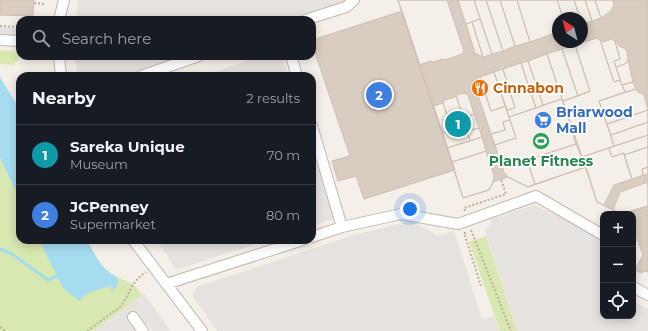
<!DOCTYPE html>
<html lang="en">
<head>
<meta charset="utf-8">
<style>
  body { margin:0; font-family:Montserrat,sans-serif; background:#20242c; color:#f1f3f6 }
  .controls { position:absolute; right:12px; bottom:12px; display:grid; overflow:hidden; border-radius:8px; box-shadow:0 2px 10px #0003 }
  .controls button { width:36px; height:36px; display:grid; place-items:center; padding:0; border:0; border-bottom:1px solid #363941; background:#171b24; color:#f1f3f6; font:20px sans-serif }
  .compass { position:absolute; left:552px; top:12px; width:36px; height:36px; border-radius:50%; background:#171b24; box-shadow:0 2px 10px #0003; rotate:324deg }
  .you { position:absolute; left:410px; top:209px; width:14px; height:14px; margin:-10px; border:3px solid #fff; border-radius:50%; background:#1a73e8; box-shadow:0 0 0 6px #1a73e833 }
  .badge { display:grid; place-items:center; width:26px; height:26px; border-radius:50%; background:#8c9099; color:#fff; font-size:13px; font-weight:700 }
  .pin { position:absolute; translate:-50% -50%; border:2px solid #fff; box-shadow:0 1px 4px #0006 }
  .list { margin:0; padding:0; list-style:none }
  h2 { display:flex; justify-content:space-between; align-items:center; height:52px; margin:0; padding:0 16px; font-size:17px }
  h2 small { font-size:13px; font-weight:400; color:#9ea1a6 }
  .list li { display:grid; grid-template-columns:26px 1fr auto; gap:12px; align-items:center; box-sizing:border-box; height:60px; padding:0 16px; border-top:1px solid #363941 }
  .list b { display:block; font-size:15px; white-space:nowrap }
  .list p { margin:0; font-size:13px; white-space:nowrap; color:#9ea1a6 }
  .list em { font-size:13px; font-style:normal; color:#9ea1a6 }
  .icon { flex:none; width:22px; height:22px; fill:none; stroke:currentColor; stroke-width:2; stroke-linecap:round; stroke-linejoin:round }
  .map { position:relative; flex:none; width:648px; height:331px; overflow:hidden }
  .search { position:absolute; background:#171b24; box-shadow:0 2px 10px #0003; left:16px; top:16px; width:300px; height:44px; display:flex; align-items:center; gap:10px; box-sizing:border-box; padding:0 14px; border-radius:12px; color:#9ea1a6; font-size:15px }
  .panel { position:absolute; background:#171b24; box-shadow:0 2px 10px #0003; left:16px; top:72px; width:300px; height:172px; border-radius:12px }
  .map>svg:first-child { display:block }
  .green { fill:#d7e8b1 }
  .parking { fill:#e5e2e0 }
  .water { fill:#a5dcf0 }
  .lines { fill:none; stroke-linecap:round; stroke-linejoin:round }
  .stream { stroke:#a5dcf0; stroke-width:3 }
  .building { fill:#d9ccc0; stroke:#d0bfb1; fill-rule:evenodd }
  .minor-casing { stroke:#c2b8ae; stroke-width:12 }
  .path { stroke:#c1ae9c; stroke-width:2; stroke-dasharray:2 2; stroke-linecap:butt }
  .minor { stroke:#fff; stroke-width:10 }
  .labels { text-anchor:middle; stroke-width:4; stroke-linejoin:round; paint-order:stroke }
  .food-label { font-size:14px; font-weight:bold; fill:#c56008; stroke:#fff; text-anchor:start }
  .shop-label { font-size:14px; font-weight:bold; fill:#366cbe; stroke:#fff; text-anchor:start }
  .leisure-label { font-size:14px; font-weight:bold; fill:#27864d; stroke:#fff }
</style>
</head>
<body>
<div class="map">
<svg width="648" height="331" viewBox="0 0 648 331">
  <rect width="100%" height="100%" fill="#f4efe8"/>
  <!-- green -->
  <path class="green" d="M0 50 13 51 19 57 18 60 13 65 0 64Z
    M0 158 20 200V240H39L82 297C91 290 101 289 111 286V290L118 279 117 277 133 284 142 295 93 331H0Z
    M486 236 517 331H500L469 242Z"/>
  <!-- parking -->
  <path class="parking" d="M79 0H345L342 3 291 20H75Z
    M0 27 20 28V42L0 41Z
    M75 56H185L125 76H77Z
    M262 56H281L288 76H201Z
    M312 151 334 219 312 226Z
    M534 205 567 220 601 238 603 242V316H633V299L635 303 648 308V331H517L485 231 491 224 490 219Z
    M411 221 438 236 454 231 482 319 494 316 500 331H217L193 297 195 290 199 286 354 235Z
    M157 240H268L176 270Z
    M144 294 171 331H152L147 324 136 331H93Z"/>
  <!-- water -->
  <path class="water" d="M0 77 20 110V200L0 158Z
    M39 240H87C95 255 101 269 117 277 120 284 117 288 111 290V286C100 290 87 290 80 301L66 291 62 286Z"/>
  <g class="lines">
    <!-- stream -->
    <path class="stream" d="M0 249 12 254 48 280 60 275"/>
  </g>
  <!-- building -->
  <path class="building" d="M0 0H34L33 16 0 15Z
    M398 0H648V206L621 214 597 202 586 167 528 187 508 177 493 182 489 190 463 198ZM558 18H582V42H558Z
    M398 0H447L464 51 462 54 445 60 442 59 434 62 431 61 419 65Z
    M458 0H474L480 19 466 24Z
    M474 0H486L503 51 492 54Z
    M486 0H500L515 46 503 51Z
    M500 0H517L530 42 515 46Z
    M517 0H557L563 18H558V32L530 42Z
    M557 0H574L580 18H563Z
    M574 0H585L592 21 582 24V18H580Z
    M585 0H595L601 18 592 21Z
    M595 0H613L614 4 611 11 601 18Z
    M402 11 455 170 364 199 356 176 338 181 332 161 350 156 312 44V40Z
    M480 19 492 54 483 57 472 22Z
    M472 22 483 57 475 53 466 24Z
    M597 38 600 40 614 82 620 80 625 92 599 101 614 146 582 157 563 101 590 91 575 45Z
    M611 39 615 41 620 59 614 61 620 80 614 82 600 40 604 42Z
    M615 41 618 43 619 46 626 49 628 57V60L625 64 616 67 614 61 620 59Z
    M575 45 590 91 578 96 562 49Z
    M562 49 578 96 563 101 547 54Z
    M547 54 562 99 543 105 528 61Z
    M628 60 633 82 622 85 616 67 625 64Z
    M528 61 543 105 536 108 521 63Z
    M521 63 536 108 509 117 507 110 515 108 503 69Z
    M503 69 515 108 507 110 494 72Z
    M494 72 505 106 491 111 480 77Z
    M480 77 485 93 478 95 474 83 477 78Z
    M633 82 636 89 625 92 622 85Z
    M636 89 637 91 644 95 648 110 607 124 599 101Z
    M464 93 468 95 474 114 463 118 456 95Z
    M485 93 491 111 505 106 510 120 503 122 505 130 491 134 478 95Z
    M456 95 470 141 447 148 442 133 452 130 443 103 445 100 455 97Z
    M562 99 576 144 527 160 535 184 528 187 508 177 504 172 495 145 516 138 509 117Z
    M443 103 452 130 442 133 433 106Z
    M648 110V122L611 135 607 124Z
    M474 114 479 128 467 131 463 118Z
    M510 120 516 138 495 145 491 134 505 130 503 122Z
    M648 122V135L614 146 611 135Z
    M479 128 482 137 470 141 467 131Z
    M648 135V147L624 155V153L612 157 609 148Z
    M482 137 486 151 452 162 447 148Z
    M576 144 586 167 535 184 527 160Z
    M648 147V167L642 169 643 175 632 179 624 155Z
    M609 148 612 157 624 153 632 179 614 185 604 205 597 202 582 157Z
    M486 151 494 175 493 182 489 190 463 198 452 162Z
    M648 167V174L643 175 642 169Z
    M648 182V206L623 214 613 210 620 192Z
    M648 206V272L645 271 641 273 635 270 643 255 633 227V214H629L628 212Z"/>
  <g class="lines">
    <defs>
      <path id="minor" d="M59 20 64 0
        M305 20 346 7 354 0
        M0 40 20 41
        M59 56 61 76
        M291 56 297 76
        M141 76 199 56
        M312 126 342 227
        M312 237 342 227 401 214 458 224 536 196 603 235
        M133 240 202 331
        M166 284 303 240
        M633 287 648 295
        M133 317 143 331"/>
    </defs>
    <!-- minor casing -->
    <use href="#minor" class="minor-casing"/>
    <!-- path -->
    <path class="path" d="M34 3 45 4
      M0 26 20 27
      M465 211 464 208 506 194 501 179
      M471 230 511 331
      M466 233H464L481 286
      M0 327 6 331
      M87 331 120 307C131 293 129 284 146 272"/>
    <!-- minor -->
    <use href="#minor" class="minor"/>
  </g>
  <!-- icons -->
  <defs>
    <symbol id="restaurant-disc" viewBox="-11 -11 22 22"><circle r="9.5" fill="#e8710a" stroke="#fff"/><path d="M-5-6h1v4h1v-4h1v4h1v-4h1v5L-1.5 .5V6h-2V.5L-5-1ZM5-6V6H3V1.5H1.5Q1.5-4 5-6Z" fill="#fff"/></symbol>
    <symbol id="supermarket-disc" viewBox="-11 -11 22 22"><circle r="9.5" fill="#3f7fe0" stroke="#fff"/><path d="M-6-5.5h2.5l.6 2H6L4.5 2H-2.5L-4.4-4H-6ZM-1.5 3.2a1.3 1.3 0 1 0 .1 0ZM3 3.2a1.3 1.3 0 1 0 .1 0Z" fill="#fff"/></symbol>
    <symbol id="stadium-disc" viewBox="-11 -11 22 22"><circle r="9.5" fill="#2e9e5b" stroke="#fff"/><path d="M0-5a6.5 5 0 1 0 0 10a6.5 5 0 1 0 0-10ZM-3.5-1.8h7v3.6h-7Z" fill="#fff"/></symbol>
  </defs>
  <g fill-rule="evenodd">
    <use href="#restaurant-disc" x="470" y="78" width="20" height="20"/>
    <use href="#supermarket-disc" x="533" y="110" width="20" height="20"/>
    <use href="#stadium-disc" x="531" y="131" width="20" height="20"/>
  </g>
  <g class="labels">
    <!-- food labels -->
    <g class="food-label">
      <text x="493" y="93">Cinnabon</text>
    </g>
    <!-- shop labels -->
    <g class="shop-label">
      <text x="556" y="117">Briarwood<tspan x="556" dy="16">Mall</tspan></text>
    </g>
    <!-- leisure labels -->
    <g class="leisure-label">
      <text x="541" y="166">Planet Fitness</text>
    </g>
  </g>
</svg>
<div class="controls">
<button>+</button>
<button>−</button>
<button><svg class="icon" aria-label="locate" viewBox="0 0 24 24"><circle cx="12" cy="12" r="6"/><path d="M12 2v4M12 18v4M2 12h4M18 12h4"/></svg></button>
</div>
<svg class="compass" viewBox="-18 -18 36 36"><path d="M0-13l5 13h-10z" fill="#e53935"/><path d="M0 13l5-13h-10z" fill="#9ea1a6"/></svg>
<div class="you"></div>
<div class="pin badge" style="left:458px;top:124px;background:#0f9aa8">1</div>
<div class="pin badge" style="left:379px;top:95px;background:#3f7fe0">2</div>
<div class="search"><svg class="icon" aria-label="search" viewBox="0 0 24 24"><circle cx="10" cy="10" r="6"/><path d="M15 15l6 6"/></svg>Search here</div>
<section class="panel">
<h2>Nearby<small>2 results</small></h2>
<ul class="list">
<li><span class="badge" style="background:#0f9aa8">1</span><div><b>Sareka Unique</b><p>Museum</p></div><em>70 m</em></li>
<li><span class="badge" style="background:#3f7fe0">2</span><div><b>JCPenney</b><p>Supermarket</p></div><em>80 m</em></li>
</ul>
</section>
</div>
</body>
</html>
